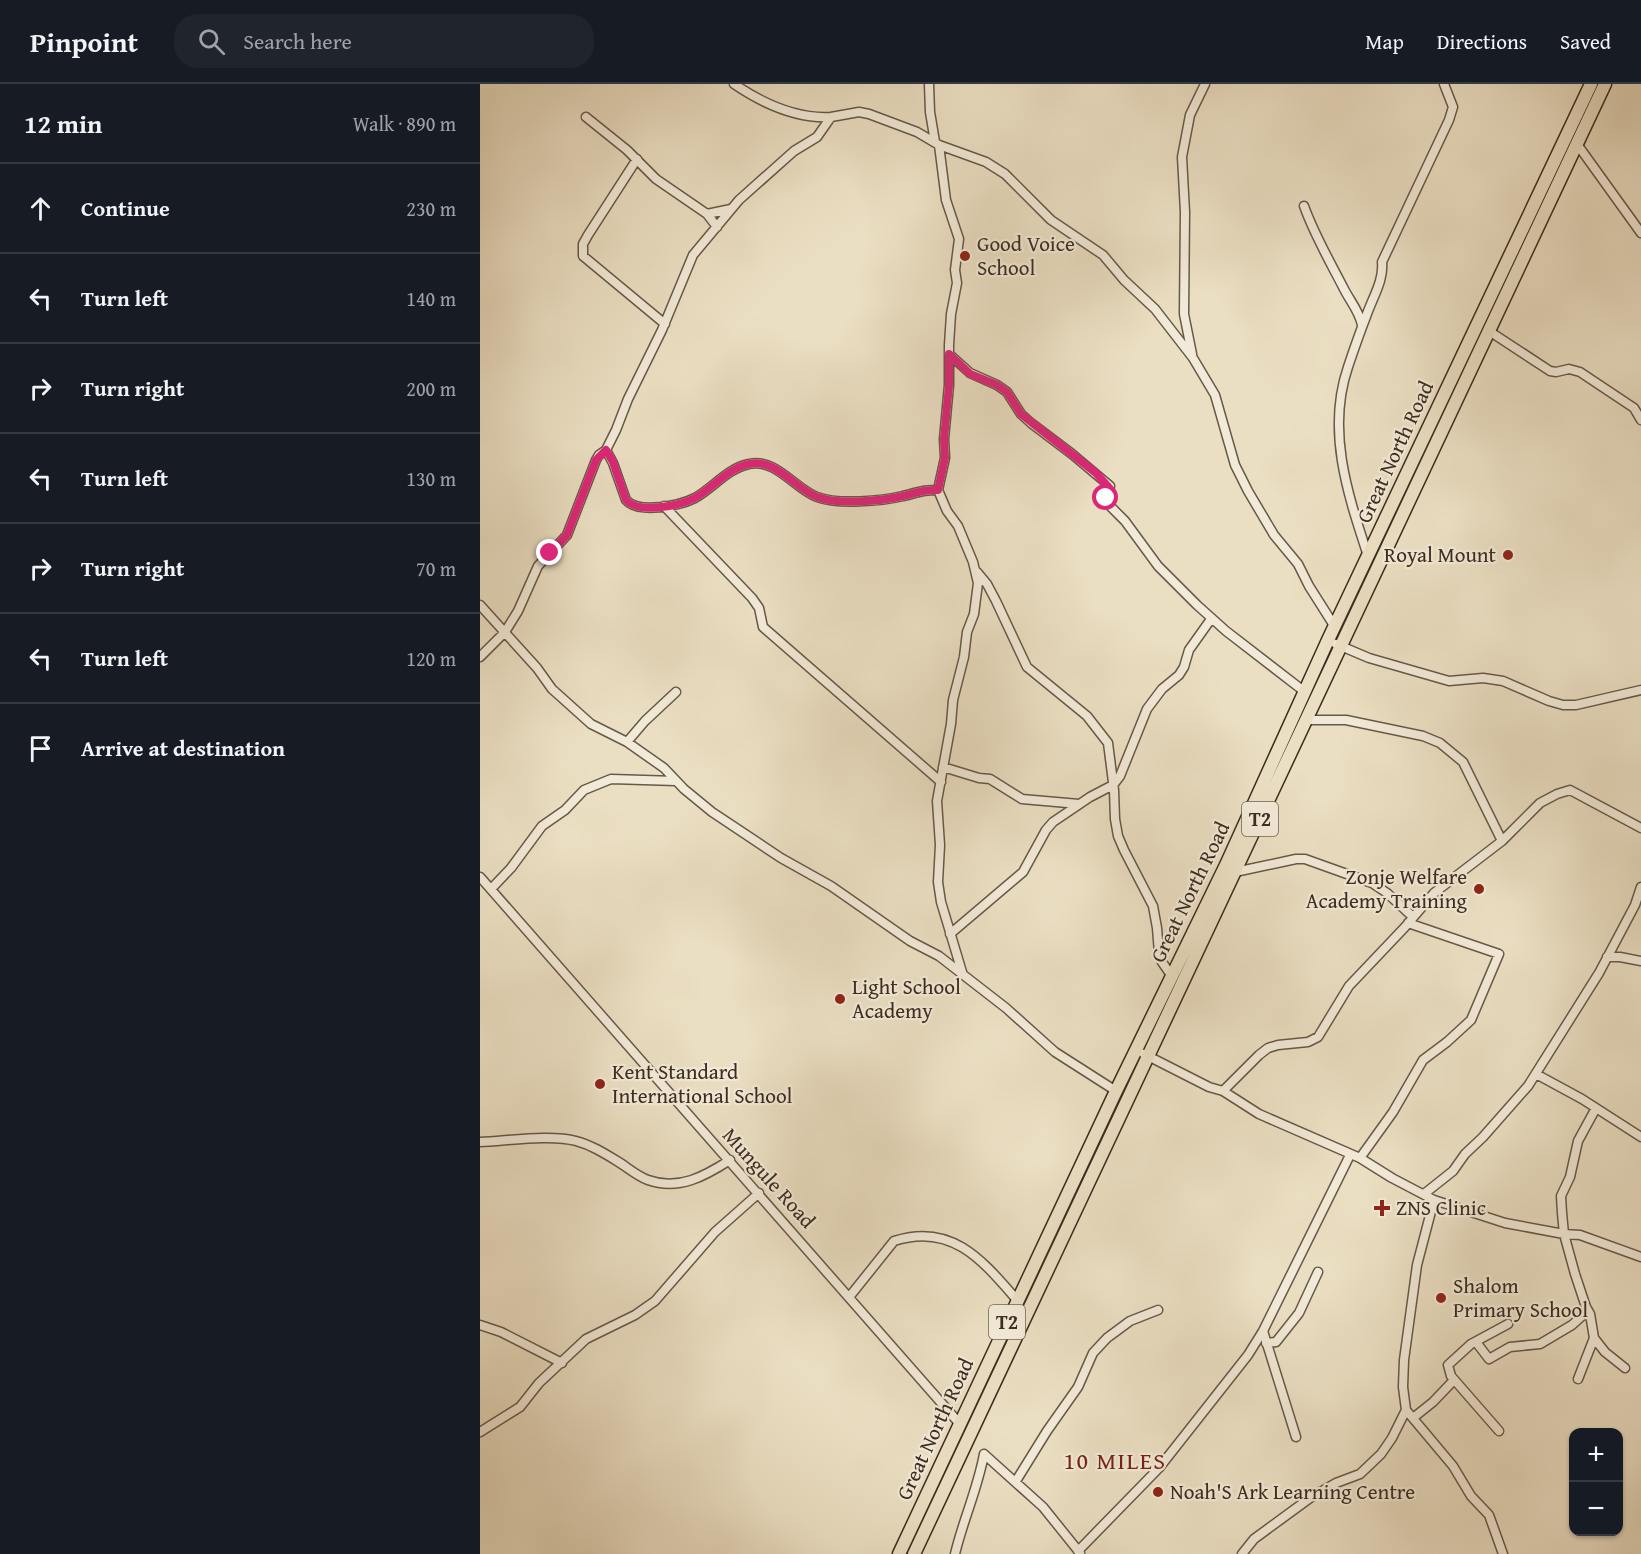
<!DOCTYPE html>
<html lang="en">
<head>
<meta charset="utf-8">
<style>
  body { margin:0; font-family:"Gentium Book Plus",serif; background:#20242c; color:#f1f3f6 }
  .controls { position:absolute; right:18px; bottom:18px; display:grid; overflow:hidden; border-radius:12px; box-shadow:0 2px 4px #0004 }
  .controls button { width:54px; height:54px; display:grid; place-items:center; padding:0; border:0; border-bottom:2px solid #363941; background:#171b24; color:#f1f3f6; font:30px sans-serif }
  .stop { position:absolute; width:18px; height:18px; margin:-14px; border:4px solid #db2777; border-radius:50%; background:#fff }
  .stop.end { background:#db2777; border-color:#fff; box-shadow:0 2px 6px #0008 }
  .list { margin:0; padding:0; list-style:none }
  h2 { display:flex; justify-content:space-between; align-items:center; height:78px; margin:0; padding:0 24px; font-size:26px }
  h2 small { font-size:20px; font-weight:400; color:#9ea1a6 }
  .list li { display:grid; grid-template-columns:39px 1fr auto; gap:18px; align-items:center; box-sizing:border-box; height:90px; padding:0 24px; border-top:2px solid #363941 }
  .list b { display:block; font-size:22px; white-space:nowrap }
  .list em { font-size:20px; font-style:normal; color:#9ea1a6 }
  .icon { flex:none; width:33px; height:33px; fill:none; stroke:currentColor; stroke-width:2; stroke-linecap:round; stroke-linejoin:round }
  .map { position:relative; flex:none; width:1161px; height:1470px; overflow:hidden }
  header { display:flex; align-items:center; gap:36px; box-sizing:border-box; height:84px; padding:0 30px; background:#171b24; border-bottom:2px solid #363941 }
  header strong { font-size:28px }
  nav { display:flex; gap:33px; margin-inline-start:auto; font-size:21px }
  .search { width:420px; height:54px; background:#20242c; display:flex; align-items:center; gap:15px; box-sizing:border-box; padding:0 21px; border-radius:24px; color:#9ea1a6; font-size:22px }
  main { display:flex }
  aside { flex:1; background:#171b24 }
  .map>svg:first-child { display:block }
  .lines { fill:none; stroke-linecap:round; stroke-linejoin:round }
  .minor-casing { stroke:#685848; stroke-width:11 }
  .highway-casing { stroke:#3c2b1f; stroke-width:15 }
  .minor { stroke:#f2ead8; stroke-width:8 }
  .highway { stroke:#ebdfc3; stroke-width:12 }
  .route { stroke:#db2777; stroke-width:8 }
  .poi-dot { fill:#8f2418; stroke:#f2ead8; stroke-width:2 }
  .labels { text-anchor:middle; stroke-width:4.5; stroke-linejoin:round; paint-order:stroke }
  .shield { fill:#f2ead8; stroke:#736456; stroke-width:1.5 }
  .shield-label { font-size:20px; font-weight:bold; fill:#3c2b1f }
  .poi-label { font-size:21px; fill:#3c2b1f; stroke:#f2ead8; text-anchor:start }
  .street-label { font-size:21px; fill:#3c2b1f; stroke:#f2ead8 }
  .quarter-label { font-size:24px; letter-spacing:1.5px; fill:#7a1f14; stroke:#f2ead8 }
</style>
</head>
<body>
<header>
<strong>Pinpoint</strong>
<div class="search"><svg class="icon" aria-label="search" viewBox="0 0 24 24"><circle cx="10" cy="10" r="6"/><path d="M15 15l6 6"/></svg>Search here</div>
<nav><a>Map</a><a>Directions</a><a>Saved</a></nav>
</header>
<main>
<aside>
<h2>12 min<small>Walk · 890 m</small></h2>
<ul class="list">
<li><svg class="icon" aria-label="ahead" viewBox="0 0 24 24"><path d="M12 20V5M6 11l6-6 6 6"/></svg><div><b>Continue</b></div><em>230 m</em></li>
<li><svg class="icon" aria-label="left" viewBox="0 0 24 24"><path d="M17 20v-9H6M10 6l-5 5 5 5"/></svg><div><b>Turn left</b></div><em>140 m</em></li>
<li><svg class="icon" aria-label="right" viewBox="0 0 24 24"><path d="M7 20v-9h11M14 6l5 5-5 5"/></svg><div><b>Turn right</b></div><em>200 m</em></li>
<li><svg class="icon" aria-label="left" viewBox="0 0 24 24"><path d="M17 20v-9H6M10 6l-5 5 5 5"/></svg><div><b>Turn left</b></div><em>130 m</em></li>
<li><svg class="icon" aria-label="right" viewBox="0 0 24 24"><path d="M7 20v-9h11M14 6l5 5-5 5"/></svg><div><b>Turn right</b></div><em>70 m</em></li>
<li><svg class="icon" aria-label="left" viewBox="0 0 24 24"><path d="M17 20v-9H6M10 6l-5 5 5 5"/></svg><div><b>Turn left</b></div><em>120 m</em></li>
<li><svg class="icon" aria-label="arrive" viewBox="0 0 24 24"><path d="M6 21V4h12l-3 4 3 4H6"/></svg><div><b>Arrive at destination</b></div></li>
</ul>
</aside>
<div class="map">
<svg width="1161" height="1470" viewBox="0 0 1161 1470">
  <rect width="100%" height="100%" fill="#ebdfc3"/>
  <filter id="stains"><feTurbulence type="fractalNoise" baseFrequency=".00333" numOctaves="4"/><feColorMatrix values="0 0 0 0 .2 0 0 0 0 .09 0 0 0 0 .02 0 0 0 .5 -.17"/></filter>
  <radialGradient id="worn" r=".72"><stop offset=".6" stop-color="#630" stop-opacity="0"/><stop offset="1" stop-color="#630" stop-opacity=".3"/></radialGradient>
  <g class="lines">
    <defs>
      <path id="minor" d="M254 0C282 19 317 35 351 33
        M449 0 450 28 455 58
        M106 33 147 66 176 95 227 130 237 143
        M1097 60 1161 149
        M459 61 466 116 479 155 475 186 477 199 471 230 469 261V301L464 355 465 374 458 406 467 427 478 442 493 478 498 499 494 530 487 548 484 573 473 616 471 640 457 717 460 761 458 798 461 818 482 888
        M157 75 108 151 103 160V172L185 240
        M824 122C834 150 849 176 863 203 869 216 879 226 882 241
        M227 130 251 125
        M1009 247 1070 287 1076 288 1089 285 1100 288 1154 324 1161 336
        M469 270 490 289 517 301 527 308 541 330 551 339 592 370 630 402 627 419 645 437 678 482 717 521 746 547 825 608
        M712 270 704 230 705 128 702 73 710 31 725 0
        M126 366 133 379 146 416C158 430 199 422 215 414 233 404 248 384 269 380 296 374 314 404 337 413 358 421 402 417 423 412 438 409 441 405 458 406
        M184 422 272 514 279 524 283 543 461 698
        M888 472C868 411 846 347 868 283 874 265 880 248 887 230 893 213 904 196 902 178L969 36 973 23 964 0
        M497 488 507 500 516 517 547 583 607 632 628 659 634 706 635 735 638 752 644 766 673 822 677 844 679 869 682 878 691 891
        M0 521 57 584 72 605 111 640 147 658 184 684 204 705 232 728 301 774 351 802 430 857 459 872 526 924 575 968 636 1007
        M856 560 889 574 969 597 1003 594 1023 597 1069 617 1083 621H1096L1161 606
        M0 573 25 548 38 527 58 482 87 451 116 376 119 371 126 366 136 346 148 315 182 246 213 171 259 116 314 67 337 53 351 33 379 28 389 30 437 48 459 61 506 78 525 90 571 136 623 171 644 196 675 225 713 274 735 311 755 381 768 407 794 451 818 480 829 502 855 543
        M826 636H866L943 652 960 659 983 678 1022 757
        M147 658 165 637 196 608
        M463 683 499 694 510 695 542 715 599 720
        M755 788 816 775H825L892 799 907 809 933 833
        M0 793 479 1339
        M11 805 31 784 62 742 85 726 104 706 131 695 196 697
        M470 850 543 788 566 746 573 738 610 713 633 701 640 692 667 625 682 605 699 591 704 583 709 566 731 535
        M1127 873H1140L1161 877
        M664 970 729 1003 743 1007 779 1030 880 1074 912 1094 954 1116 1025 1139 1084 1150 1100 1151 1161 1173
        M1056 990 1102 1015 1161 1053
        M743 1007 779 971 788 964 798 961 828 958 838 953 869 902 925 843 954 809 1022 757 1060 719 1077 710 1090 706 1161 744
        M1116 1024 1098 1057 1090 1093 1081 1112 1082 1129 1084 1150 1095 1190 1106 1223 1110 1230 1114 1254 1125 1268 1145 1284
        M0 1058C27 1057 71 1050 96 1057 111 1061 124 1069 137 1077 147 1083 157 1092 168 1096 199 1107 225 1092 250 1076
        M880 1074 913 1028 943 976 967 958 991 936 1019 870 928 839
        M944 1110 973 1087 985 1070 1003 1053 1048 1002 1119 889 1155 821 1161 803
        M370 1212 414 1157C472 1138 503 1177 537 1216
        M0 1241 21 1248 82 1279
        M783 1247 816 1353
        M996 1258 1009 1275 1030 1263 1060 1260 1092 1241 1102 1232 1106 1223
        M786 1259 796 1258 819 1229 838 1188
        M1098 1295 1114 1254
        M926 1326 973 1382 991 1412 1009 1431 1023 1470
        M933 1334 953 1318 974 1296
        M1019 1347 971 1292 968 1281 991 1260 1028 1240
        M0 1348 40 1323 59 1299 106 1255 155 1231 175 1217 235 1148 279 1109
        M536 1397 567 1347 598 1303 613 1269 627 1254 650 1237 678 1226
        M598 1467 679 1384 768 1271 783 1247 870 1071
        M475 1470C483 1436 498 1404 504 1370L563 1423 600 1469
        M762 1470 774 1455 830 1414 856 1399 880 1390 901 1370 912 1354 926 1326 923 1303 924 1276 937 1181 954 1116"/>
      <path id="highway" d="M419 1470 636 1007 746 781 848 556 1111 0
        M434 1470 1125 0"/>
    </defs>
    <!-- minor casing -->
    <use href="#minor" class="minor-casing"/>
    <!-- highway casing -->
    <use href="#highway" class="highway-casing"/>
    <!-- minor -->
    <use href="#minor" class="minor"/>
    <!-- highway -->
    <use href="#highway" class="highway"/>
  </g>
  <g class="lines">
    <!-- route -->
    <path class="route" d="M70 469 87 451 116 376 126 366 133 378 146 416C158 430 199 422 215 414 233 404 248 384 269 380 296 374 314 404 337 413 357 421 402 417 423 412 438 409 441 405 458 406L465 374 464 355 469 301V270L490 290 517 301 527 308 541 330 616 389 630 405 626 414"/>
  </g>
  <!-- markers -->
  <g class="poi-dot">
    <circle cx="485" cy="172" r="6"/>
    <circle cx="1028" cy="471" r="6"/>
    <circle cx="999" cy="805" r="6"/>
    <circle cx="360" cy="915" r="6"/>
    <circle cx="120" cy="1000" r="6"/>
    <path d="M899 1115h6v6h6v6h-6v6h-6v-6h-6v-6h6z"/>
    <circle cx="961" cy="1214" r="6"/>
    <circle cx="678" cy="1408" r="6"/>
  </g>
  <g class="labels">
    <!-- shield labels -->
    <g class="shield">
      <rect x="762" y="718" width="36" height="34" rx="4.5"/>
      <rect x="509" y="1221" width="36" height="34" rx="4.5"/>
    </g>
    <g class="shield-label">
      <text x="780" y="742">T2</text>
      <text x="527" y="1245">T2</text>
    </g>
    <!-- poi labels -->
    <g class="poi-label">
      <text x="497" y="167">Good Voice<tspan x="497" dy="24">School</tspan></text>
      <text x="1016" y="478" text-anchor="end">Royal Mount</text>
      <text x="987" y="800" text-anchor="end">Zonje Welfare<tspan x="987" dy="24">Academy Training</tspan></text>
      <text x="372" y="910">Light School<tspan x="372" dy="24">Academy</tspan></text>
      <text x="132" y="995">Kent Standard<tspan x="132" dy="24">International School</tspan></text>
      <text x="916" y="1131">ZNS Clinic</text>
      <text x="973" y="1209">Shalom<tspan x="973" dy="24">Primary School</tspan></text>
      <text x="690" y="1415">Noah'S Ark Learning Centre</text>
    </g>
    <!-- street labels -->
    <g class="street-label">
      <text transform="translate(915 368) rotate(-65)" y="7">Great North Road</text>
      <text transform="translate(710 808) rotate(-64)" y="7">Great North Road</text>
      <text transform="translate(289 1094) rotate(48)" y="7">Mungule Road</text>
      <text transform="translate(455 1345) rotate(-65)" y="7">Great North Road</text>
    </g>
    <!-- quarter labels -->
    <g class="quarter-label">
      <text x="635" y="1385">10 MILES</text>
    </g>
  </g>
  <rect width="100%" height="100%" filter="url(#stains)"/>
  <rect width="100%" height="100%" fill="url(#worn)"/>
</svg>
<div class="controls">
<button>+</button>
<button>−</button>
</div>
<div class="stop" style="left:626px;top:414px"></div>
<div class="stop end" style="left:70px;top:469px"></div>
</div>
</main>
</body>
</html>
